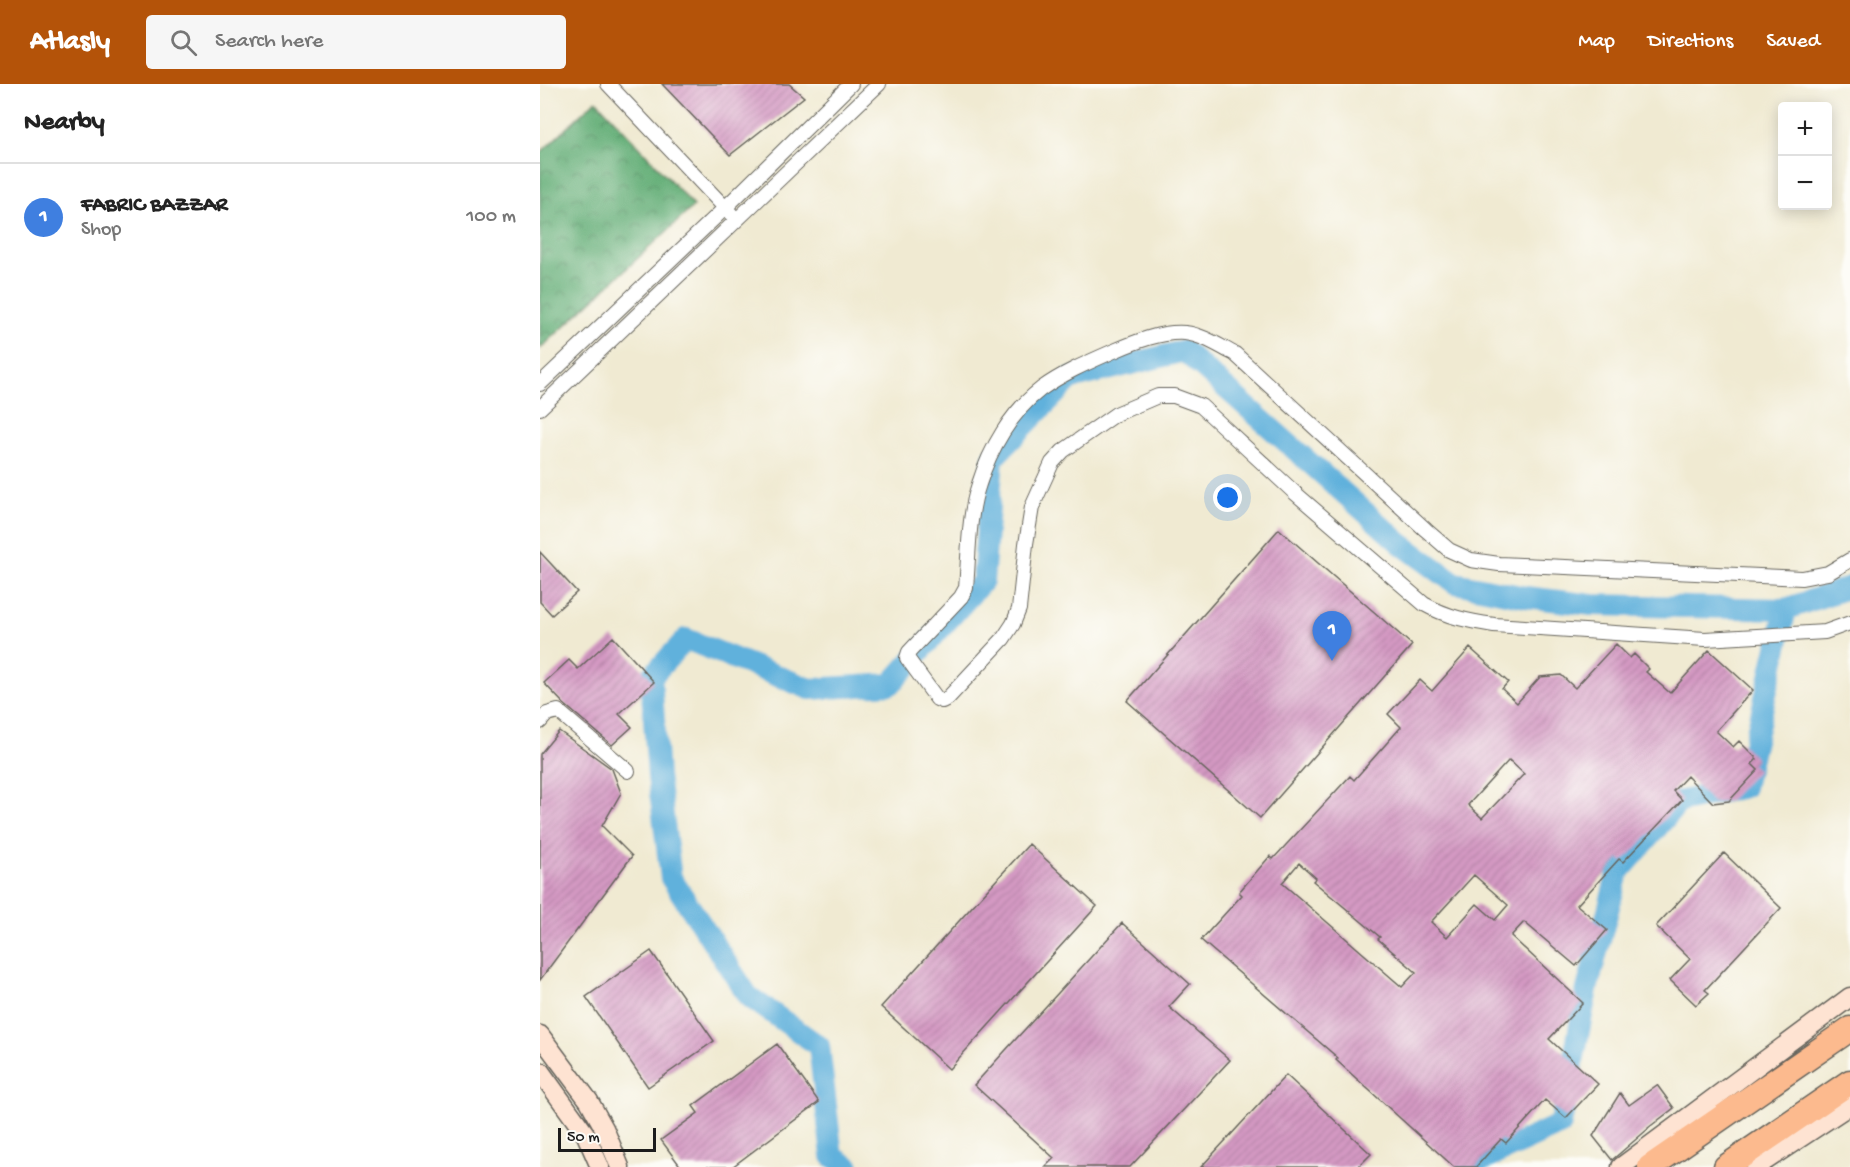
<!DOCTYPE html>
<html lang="en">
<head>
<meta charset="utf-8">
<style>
  body { margin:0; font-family:"Gochi Hand",sans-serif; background:#f6f6f6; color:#222 }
  .controls { position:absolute; right:18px; top:18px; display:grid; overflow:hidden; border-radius:6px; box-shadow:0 3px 15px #0003 }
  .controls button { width:54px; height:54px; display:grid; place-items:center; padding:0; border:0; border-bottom:2px solid #e0e0e0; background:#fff; color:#222; font:30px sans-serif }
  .scale { position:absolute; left:18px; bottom:15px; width:98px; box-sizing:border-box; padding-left:6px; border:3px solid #1c1c1c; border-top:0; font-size:16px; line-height:21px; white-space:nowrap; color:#1c1c1c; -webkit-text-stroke:4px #fdfcf7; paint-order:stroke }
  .you { position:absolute; left:688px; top:414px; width:21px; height:21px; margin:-15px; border:4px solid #fff; border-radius:50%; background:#1a73e8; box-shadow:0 0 0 9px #1a73e833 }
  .badge { display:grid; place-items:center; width:39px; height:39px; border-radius:50%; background:#b45309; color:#fff; font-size:20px; font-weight:700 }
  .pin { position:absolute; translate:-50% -50px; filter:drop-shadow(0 2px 3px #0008) }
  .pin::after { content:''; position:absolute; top:32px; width:21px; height:18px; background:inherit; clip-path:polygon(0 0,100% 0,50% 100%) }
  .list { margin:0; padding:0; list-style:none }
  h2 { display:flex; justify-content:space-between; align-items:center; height:78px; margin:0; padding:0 24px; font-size:26px }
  h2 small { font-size:20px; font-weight:400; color:#767676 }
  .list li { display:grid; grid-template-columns:39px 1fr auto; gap:18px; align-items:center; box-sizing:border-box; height:108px; padding:0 24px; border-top:2px solid #e0e0e0 }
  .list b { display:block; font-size:22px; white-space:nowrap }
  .list p { margin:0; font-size:20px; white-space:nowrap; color:#767676 }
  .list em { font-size:20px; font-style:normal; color:#767676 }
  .icon { flex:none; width:33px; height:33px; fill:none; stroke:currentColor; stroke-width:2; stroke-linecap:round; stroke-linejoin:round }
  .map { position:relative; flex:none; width:1310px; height:1083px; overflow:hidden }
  header { display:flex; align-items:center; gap:36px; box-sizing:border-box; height:84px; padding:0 30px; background:#b45309; color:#fff }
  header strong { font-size:28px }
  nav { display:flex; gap:33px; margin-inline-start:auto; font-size:21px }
  .search { width:420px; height:54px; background:#f6f6f6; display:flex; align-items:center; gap:15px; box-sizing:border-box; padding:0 21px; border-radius:6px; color:#767676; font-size:22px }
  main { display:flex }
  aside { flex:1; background:#fff }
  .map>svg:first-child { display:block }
  .forest { fill:url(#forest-crowns); stroke:#3f6449; stroke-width:1.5 }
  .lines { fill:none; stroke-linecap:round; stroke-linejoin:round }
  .river { stroke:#61b1dc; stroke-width:22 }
  .building { fill:url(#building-hatch); fill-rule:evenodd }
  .street-casing { stroke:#66645c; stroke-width:16 }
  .secondary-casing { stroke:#66645c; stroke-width:21 }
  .highway-casing { stroke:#66645c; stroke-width:27 }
  .street { stroke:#fff; stroke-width:14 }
  .secondary { stroke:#fee3d2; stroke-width:18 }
  .highway { stroke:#fcba8e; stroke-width:24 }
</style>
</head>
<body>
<header>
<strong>Atlasly</strong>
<div class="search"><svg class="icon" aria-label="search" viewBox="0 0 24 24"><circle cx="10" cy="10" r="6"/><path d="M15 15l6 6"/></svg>Search here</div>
<nav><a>Map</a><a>Directions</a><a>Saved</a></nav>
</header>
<main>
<aside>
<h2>Nearby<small></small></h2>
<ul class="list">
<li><span class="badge" style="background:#3f7fe0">1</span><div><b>FABRIC BAZZAR</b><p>Shop</p></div><em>100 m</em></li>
</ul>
</aside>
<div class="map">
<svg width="1310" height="1083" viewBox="0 0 1310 1083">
  <defs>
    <pattern id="forest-crowns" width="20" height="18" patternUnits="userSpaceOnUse" patternTransform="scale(1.5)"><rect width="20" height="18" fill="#62ad76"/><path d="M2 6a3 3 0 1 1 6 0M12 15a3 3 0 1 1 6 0" fill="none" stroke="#508c60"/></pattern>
    <pattern id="building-hatch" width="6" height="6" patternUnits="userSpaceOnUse" patternTransform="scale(1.5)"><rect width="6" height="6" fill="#d499c3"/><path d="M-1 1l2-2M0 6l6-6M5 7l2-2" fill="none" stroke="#b583a7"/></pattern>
  </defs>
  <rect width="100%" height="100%" fill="#fdfcf7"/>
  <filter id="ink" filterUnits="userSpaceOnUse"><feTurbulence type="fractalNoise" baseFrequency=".0167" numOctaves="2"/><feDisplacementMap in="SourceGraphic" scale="12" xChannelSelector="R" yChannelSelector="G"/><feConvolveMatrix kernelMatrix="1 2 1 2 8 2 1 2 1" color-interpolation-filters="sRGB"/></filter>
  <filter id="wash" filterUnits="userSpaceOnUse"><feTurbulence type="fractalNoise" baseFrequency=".008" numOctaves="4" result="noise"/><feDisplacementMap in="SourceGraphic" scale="24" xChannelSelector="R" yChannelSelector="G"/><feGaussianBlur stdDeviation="1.35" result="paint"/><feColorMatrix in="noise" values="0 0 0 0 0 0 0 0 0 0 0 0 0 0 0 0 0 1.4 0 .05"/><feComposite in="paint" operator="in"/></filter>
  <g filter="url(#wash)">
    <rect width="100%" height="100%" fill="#f0ead2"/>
    <!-- forest -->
    <path class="forest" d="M56 16 154 122 0 265V69Z"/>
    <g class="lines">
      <!-- river -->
      <path class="river" d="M309 1083 292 1072 279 962 208 912 131 794 118 692 111 593 146 555 270 605 351 600 443 497 453 374 530 295 644 267 860 459 915 499 986 513 1053 521 1246 525 1310 503
        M928 1083 1021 1040 1047 905 1078 789 1139 718 1204 703 1246 525"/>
    </g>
    <g id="blocks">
      <!-- building -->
      <path class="building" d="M122 0H249L264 13 190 71Z
        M739 445 872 561 720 734 587 617Z
        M0 468 37 508 12 531 0 518Z
        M73 553 114 598 79 630 92 643 72 661 24 620 4 599 29 576 38 585Z
        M1076 560 1090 574 1094 570 1109 585 1106 588 1130 609 1169 566 1213 606 1176 647 1193 663 1199 657 1217 675 1212 680 1218 686 1189 717 1173 719 1147 692 1133 707 1142 716 1083 778 1079 775 1037 821 1067 846 1036 882 984 838 971 852 1043 919 1009 955 1058 1000 1026 1034 1005 1016 966 1059 961 1055 936 1083H914L796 976 798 974 661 856 702 811 699 808 730 772 733 775 810 692 814 696 861 643 848 630 880 596 892 607 930 564 968 598 962 605 977 619 1000 593 1021 591 1035 604ZM969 676 984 690 942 734 928 721ZM759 779 776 794 773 797 840 853 838 855 876 888 862 903 742 799ZM934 791 968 821 955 836 937 820 907 853 891 838Z
        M19 647 72 685 81 709 62 742 92 772 0 896V670Z
        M489 760 557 822 409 985 341 923Z
        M1184 769 1241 824 1165 906 1169 909 1156 921 1130 896 1150 875 1116 842Z
        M582 839 650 900 629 923 690 976 590 1083H505L514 1074 434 1001Z
        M111 867 174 957 108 1003 46 913Z
        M237 960 279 1018 192 1083H141L121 1056 158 1029 153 1022Z
        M746 991 831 1070 818 1083H661Z
        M1117 1001 1134 1024 1108 1044V1045L1072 1076 1053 1052 1080 1009 1089 1021Z"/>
    </g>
  </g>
  <g filter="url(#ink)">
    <use href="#blocks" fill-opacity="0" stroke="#66645c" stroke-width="1.5"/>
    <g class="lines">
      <defs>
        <path id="street" d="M68 0 191 130
          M0 300 185 124 311 0
          M0 324 339 0
          M1310 476 1288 489 1262 494 959 480 931 476 909 466 886 446 695 270C679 262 663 251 645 249 622 247 595 258 574 267 549 278 523 289 501 305 471 328 450 365 439 400 428 432 429 470 426 504L421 513 369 568 367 574 397 615 402 617 408 614 463 555 473 540 479 525 486 460 492 423 512 379 523 367 576 330 618 312H634L661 322 755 409 884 520C907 533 928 537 954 541L1165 555 1285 548 1310 539
          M0 638 7 630 18 627 88 687"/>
        <path id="secondary" d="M0 951 49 1017 64 1044 80 1083
          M0 987 46 1051 60 1083
          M1081 1083 1310 913
          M1216 1083 1310 1021"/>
        <path id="highway" d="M1110 1083 1310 945
          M1186 1083 1310 998"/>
      </defs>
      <!-- street casing -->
      <use href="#street" class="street-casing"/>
      <!-- secondary casing -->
      <use href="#secondary" class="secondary-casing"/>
      <!-- highway casing -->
      <use href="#highway" class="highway-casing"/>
      <!-- street -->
      <use href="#street" class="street"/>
      <!-- secondary -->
      <use href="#secondary" class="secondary"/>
      <!-- highway -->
      <use href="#highway" class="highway"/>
    </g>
  </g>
</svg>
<div class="controls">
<button>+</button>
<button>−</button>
</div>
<div class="scale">50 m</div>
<div class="you"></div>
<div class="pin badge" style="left:792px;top:577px;background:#3f7fe0">1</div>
</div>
</main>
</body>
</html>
